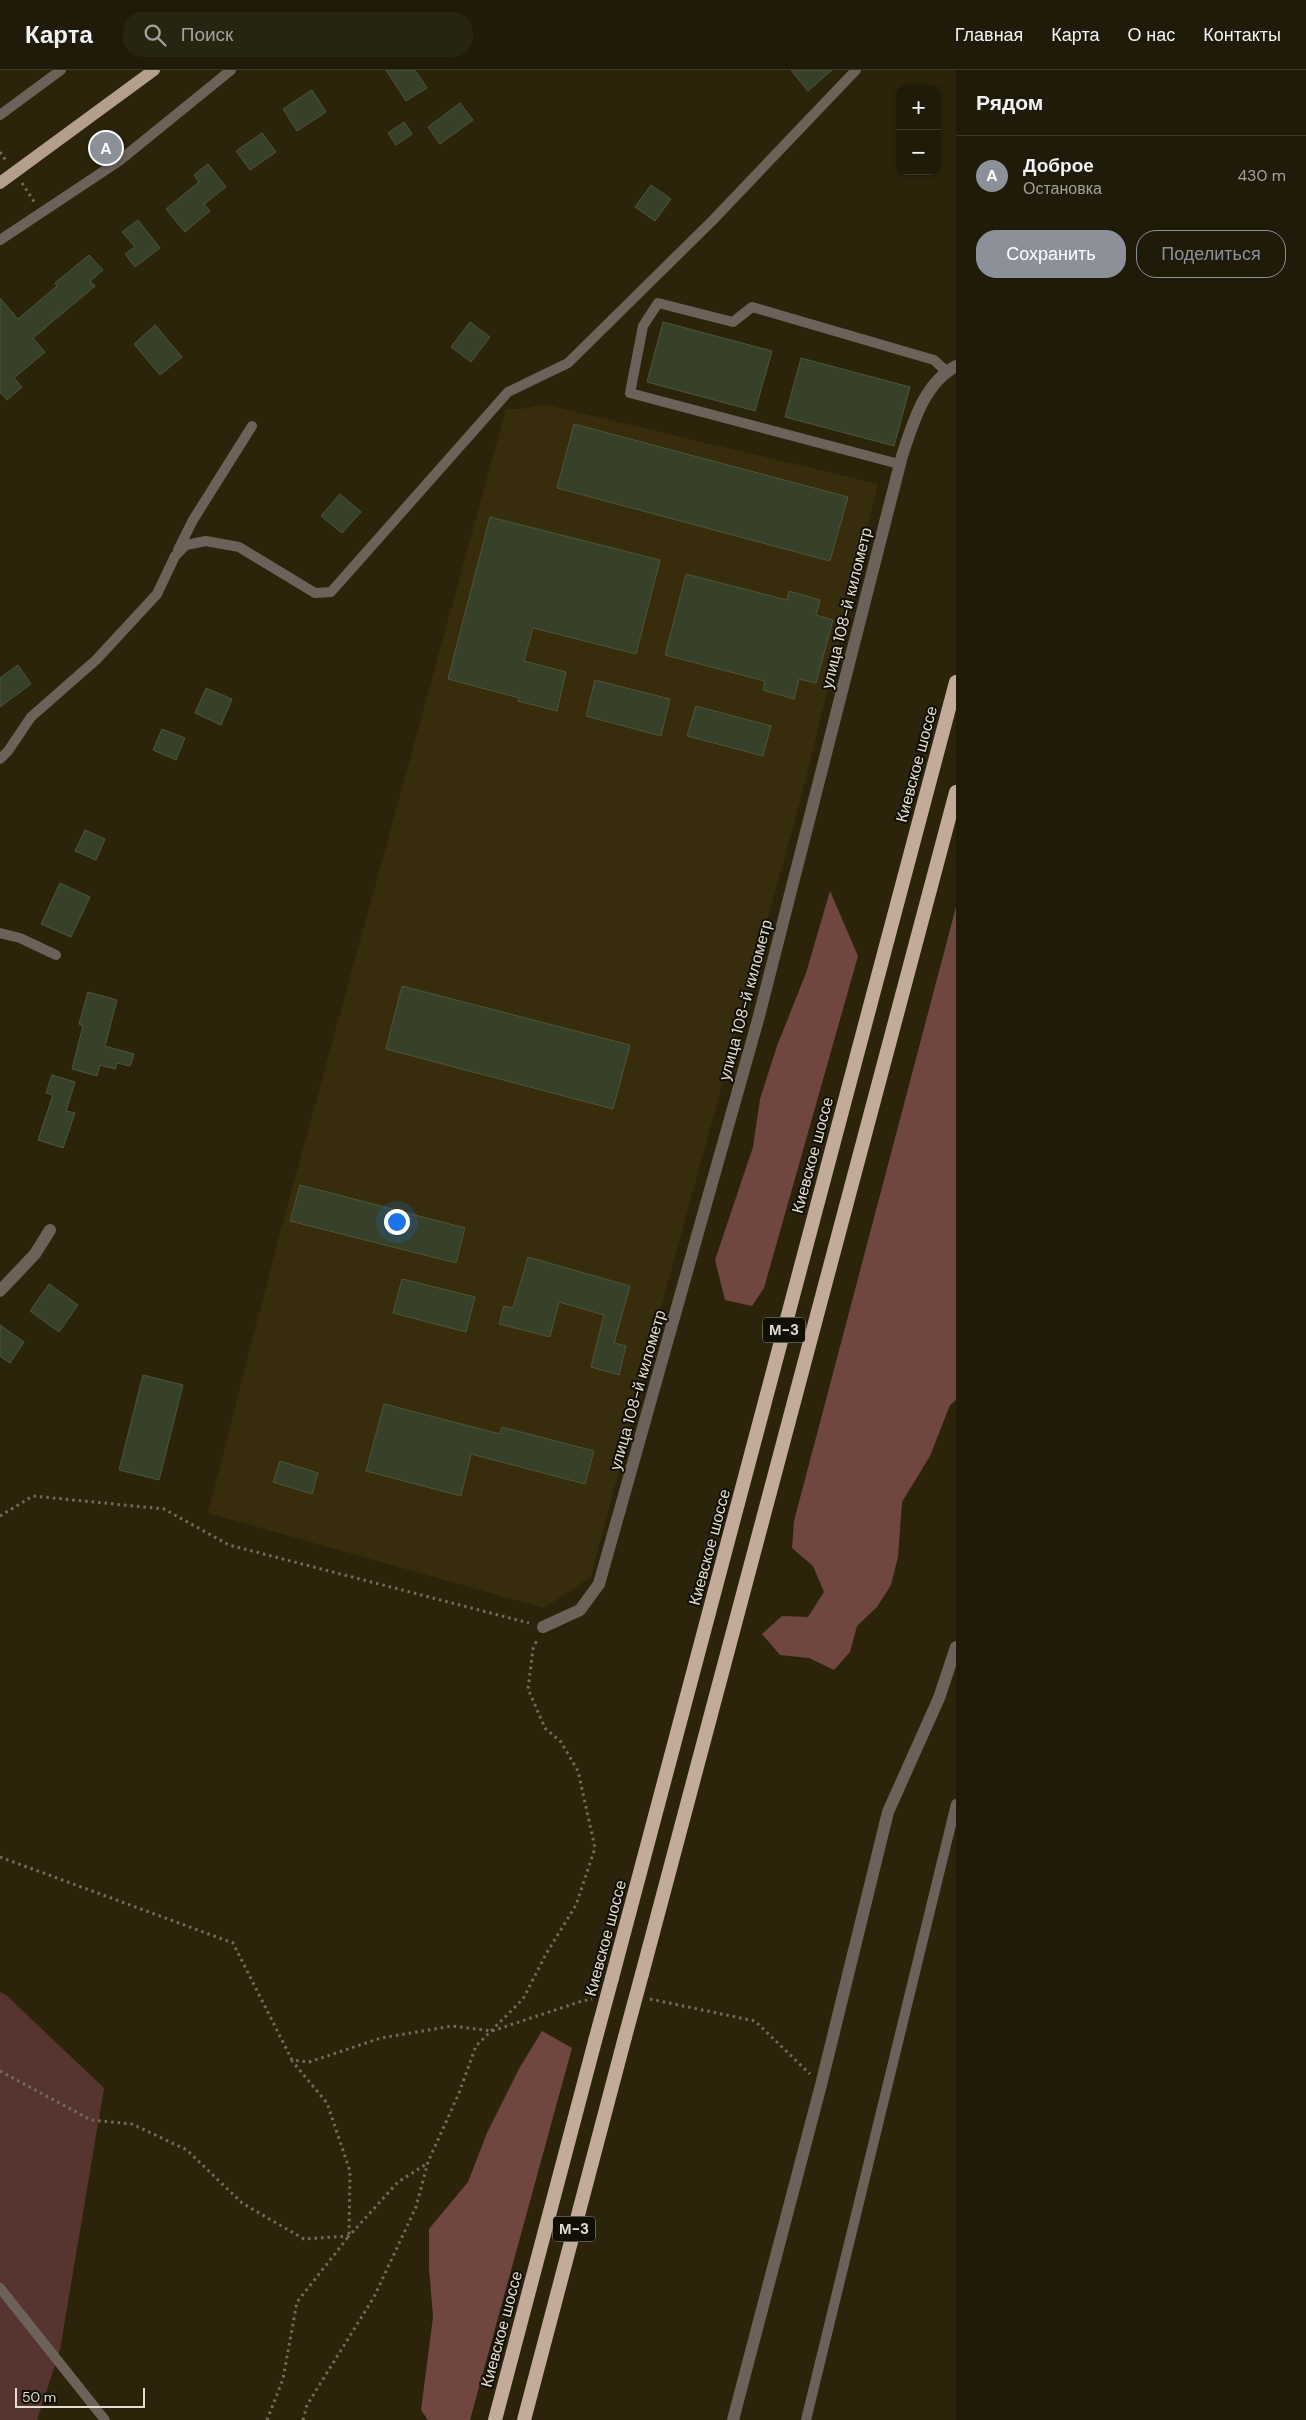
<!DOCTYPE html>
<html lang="ru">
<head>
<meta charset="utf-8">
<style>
  body { margin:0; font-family:"DM Sans",sans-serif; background:#282412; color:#f1f3f6 }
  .controls { position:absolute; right:15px; top:15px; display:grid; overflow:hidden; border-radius:10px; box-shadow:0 1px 4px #0004 }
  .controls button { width:45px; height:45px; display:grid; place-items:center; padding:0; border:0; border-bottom:1px solid #3d3929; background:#201b08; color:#f1f3f6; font:25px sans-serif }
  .scale { position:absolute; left:15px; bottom:12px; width:130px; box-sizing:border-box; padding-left:5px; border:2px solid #e2ddcf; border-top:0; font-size:14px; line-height:18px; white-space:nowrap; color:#e2ddcf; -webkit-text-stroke:4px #110e04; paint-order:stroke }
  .you { position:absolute; left:396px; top:1151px; width:18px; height:18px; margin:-12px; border:4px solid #fff; border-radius:50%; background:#1a73e8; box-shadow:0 0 0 8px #1a73e833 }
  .badge { display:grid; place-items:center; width:32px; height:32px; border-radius:50%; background:#8c9099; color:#fff; font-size:16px; font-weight:700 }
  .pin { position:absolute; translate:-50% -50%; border:2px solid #fff; box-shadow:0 1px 5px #0006 }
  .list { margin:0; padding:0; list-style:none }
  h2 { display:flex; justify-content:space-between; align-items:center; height:65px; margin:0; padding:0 20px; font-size:21px }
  h2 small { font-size:16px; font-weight:400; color:#a2a19c }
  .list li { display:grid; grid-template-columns:32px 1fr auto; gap:15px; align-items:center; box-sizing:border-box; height:80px; padding:0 20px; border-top:1px solid #3d3929 }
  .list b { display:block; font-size:19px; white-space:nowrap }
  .list p { margin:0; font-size:16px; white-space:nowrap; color:#a2a19c }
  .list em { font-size:16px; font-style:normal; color:#a2a19c }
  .actions { display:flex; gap:10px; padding:15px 20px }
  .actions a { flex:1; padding:11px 0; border:1px solid #8c9099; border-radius:20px; text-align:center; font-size:18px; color:#8c9099 }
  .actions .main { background:#8c9099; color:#fff }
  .icon { flex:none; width:28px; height:28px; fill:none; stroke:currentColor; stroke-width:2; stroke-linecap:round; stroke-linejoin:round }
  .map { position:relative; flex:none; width:956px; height:2350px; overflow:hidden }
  header { display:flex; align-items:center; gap:30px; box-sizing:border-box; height:70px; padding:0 25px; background:#201b08; border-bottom:1px solid #3d3929 }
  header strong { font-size:24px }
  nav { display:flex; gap:28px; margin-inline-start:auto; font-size:18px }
  .search { width:350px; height:45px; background:#282412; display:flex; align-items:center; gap:12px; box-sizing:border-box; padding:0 18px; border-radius:20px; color:#a2a19c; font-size:19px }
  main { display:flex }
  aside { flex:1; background:#201b08 }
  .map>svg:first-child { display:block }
  .built { fill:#372d0c }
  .green { fill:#56342f }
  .forest { fill:#704640 }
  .building { fill:#374028; stroke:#4d563d }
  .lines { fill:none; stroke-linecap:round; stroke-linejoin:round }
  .path { stroke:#736d58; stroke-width:3; stroke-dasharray:2.5 4; stroke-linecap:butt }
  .service { stroke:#6c625a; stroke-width:10 }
  .minor { stroke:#6c625a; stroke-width:12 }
  .primary { stroke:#b49f8e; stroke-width:12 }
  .trunk { stroke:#c2ab98; stroke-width:14 }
  .trunk-bridge { stroke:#c2ab98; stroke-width:14 }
  .labels { text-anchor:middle; stroke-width:4; stroke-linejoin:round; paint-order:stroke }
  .shield { fill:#110e04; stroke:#a39f92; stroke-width:1 }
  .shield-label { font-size:15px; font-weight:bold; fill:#e2ddcf }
  .street-label { font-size:16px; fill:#e2ddcf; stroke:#110e04 }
</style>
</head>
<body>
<header>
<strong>Карта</strong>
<div class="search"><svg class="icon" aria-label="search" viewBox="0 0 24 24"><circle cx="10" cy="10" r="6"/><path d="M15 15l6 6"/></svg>Поиск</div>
<nav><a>Главная</a><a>Карта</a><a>О нас</a><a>Контакты</a></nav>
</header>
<main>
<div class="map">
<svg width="956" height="2350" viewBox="0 0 956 2350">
  <rect width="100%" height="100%" fill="#2b240b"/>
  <!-- built -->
  <path class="built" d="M543 334 878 414 805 713 668 1212 591 1507 544 1538 208 1443 278 1170 506 339H522Z"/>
  <!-- green -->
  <path class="green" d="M0 1922 6 1925 104 2018 60 2280 37 2350H0Z"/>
  <!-- forest -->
  <path class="forest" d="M830 821 858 886 764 1218 752 1236 725 1230 715 1190 753 1077 760 1029 777 976 806 903Z
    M956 837V1330L950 1335 930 1386 902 1432 898 1487 891 1515 877 1537 857 1556 850 1582 834 1600 809 1588 780 1585 762 1564 782 1546 808 1547 824 1522 813 1496 792 1478 794 1451Z
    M542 1961 572 1978 470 2350H428L421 2340 433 2247 429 2198V2159L468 2112 487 2063 520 1997Z"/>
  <!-- building -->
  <path class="building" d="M386 0H415L427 18 406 31Z
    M791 0H832L808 21Z
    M312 20 326 42 297 61 283 39Z
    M460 33 473 50 440 74 428 57Z
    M404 52 412 64 396 75 388 63Z
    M262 63 276 82 250 100 236 81Z
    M208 94 226 117 204 134 210 141 185 162 166 139 199 112 194 105Z
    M651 115 671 129 655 151 635 137Z
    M138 150 160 178 135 197 125 184 135 177 122 162Z
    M89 185 103 200 90 211 95 216 33 268 45 282 14 308 22 317 7 330 0 322V228L18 249 57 216 55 213Z
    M470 252 490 267 471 292 451 277Z
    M663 252 772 281 755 341 647 312Z
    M155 255 182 287 160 305 134 274Z
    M801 288 910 317 894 376 785 347Z
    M574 354 848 427 830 491 557 418Z
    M340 424 361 442 342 463 321 446Z
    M490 447 660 490 636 584 533 558 524 591 566 602 557 641 518 631 519 628 448 609Z
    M686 504 787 530 789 521 820 530 816 545 833 550 816 613 799 609 794 629 763 620 765 611 665 585Z
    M18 595 31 614 0 637V608Z
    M595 610 670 629 661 666 586 646Z
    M206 618 232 629 221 655 195 643Z
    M696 636 771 656 763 686 687 666Z
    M162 659 185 668 176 690 153 680Z
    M85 760 105 769 96 790 75 781Z
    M60 813 90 827 71 867 41 854Z
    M402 916 630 975 613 1039 386 979Z
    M88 922 117 930 105 976 134 984 130 996 117 993 115 999 100 995 97 1006 72 999 83 956 79 954Z
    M52 1005 75 1012 66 1041 75 1043 63 1078 38 1070 53 1025 46 1023Z
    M300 1115 465 1158 456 1193 290 1151Z
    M528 1187 630 1216 614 1273 626 1276 619 1305 591 1297 604 1245 559 1232 550 1267 499 1254 504 1236 513 1238Z
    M402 1209 475 1227 466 1262 393 1243Z
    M49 1214 78 1235 59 1262 30 1241Z
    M0 1255 24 1272 10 1293 0 1286Z
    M143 1305 183 1315 159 1410 119 1400Z
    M384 1334 500 1364 502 1357 594 1381 585 1414 471 1384 461 1426 366 1401Z
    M280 1391 318 1403 312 1424 273 1412Z"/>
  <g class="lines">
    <!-- path -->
    <path class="path" d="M0 82 7 92
      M22 113 35 133
      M0 1446 33 1426 164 1439 229 1475 529 1553
      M0 1787 233 1873 292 1990 309 1992 381 1968 452 1956 492 1961 582 1931 592 1929
      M650 1929 755 1951 810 2004
      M0 2001 91 2050 132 2054 187 2080 242 2133 304 2169 349 2166 398 2112 428 2093
      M267 2350 283 2309 297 2232 349 2166 350 2101 327 2033 292 1991
      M303 2350 307 2335 374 2227 416 2137 428 2092 459 2023 476 1976 523 1929 546 1884 576 1835 595 1778 578 1701 561 1672 545 1658 528 1619 533 1579 537 1570"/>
    <!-- service -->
    <path class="service" d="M0 45 61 0
      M0 170 119 91 231 0
      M899 394 630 323 643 256 658 233 733 252 752 237 934 290 946 301
      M178 480 193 450 252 356
      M0 689 8 681 31 647 96 590 157 524 175 486 186 475 206 471 239 477 315 523 331 522 508 322 568 293 713 150 856 0
      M0 863 20 868 56 885
      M0 2218 105 2350
      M806 2350 956 1734"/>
    <!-- minor -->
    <path class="minor" d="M0 1221 35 1184 50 1160
      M543 1557 580 1540 599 1514 759 946 902 386C913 353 924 313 956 296
      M733 2350 821 2015 888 1742 939 1628 956 1577"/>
    <!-- primary -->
    <path class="primary" d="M0 113 154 0"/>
    <!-- trunk -->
    <path class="trunk" d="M642 1904 956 722
      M612 1908 956 612
      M495 2350 595 1971
      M524 2350 625 1967"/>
    <!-- trunk-bridge -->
    <path class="trunk-bridge" d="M625 1967 642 1904
      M595 1971 612 1908"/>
  </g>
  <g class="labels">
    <!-- shield labels -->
    <g class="shield">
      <rect x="763" y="1247.5" width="42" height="25" rx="4"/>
      <rect x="553" y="2146.5" width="42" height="25" rx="4"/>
    </g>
    <g class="shield-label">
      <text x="784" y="1265">М-3</text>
      <text x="574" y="2164">М-3</text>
    </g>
    <!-- street labels -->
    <g class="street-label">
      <text transform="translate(846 538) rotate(-76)" y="6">улица 108-й километр</text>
      <text transform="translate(916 694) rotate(-75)" y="6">Киевское шоссе</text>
      <text transform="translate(745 930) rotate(-75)" y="6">улица 108-й километр</text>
      <text transform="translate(812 1085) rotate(-75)" y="6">Киевское шоссе</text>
      <text transform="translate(637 1320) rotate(-74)" y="6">улица 108-й километр</text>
      <text transform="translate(709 1477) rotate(-75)" y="6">Киевское шоссе</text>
      <text transform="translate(605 1868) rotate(-75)" y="6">Киевское шоссе</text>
      <text transform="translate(501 2259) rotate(-75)" y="6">Киевское шоссе</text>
    </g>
  </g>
</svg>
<div class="controls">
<button>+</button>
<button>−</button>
</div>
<div class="scale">50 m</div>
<div class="you"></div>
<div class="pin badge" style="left:106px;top:78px">A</div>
</div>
<aside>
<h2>Рядом<small></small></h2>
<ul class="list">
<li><span class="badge">A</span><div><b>Доброе</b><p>Остановка</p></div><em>430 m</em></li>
</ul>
<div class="actions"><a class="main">Сохранить</a><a>Поделиться</a></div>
</aside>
</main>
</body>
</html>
